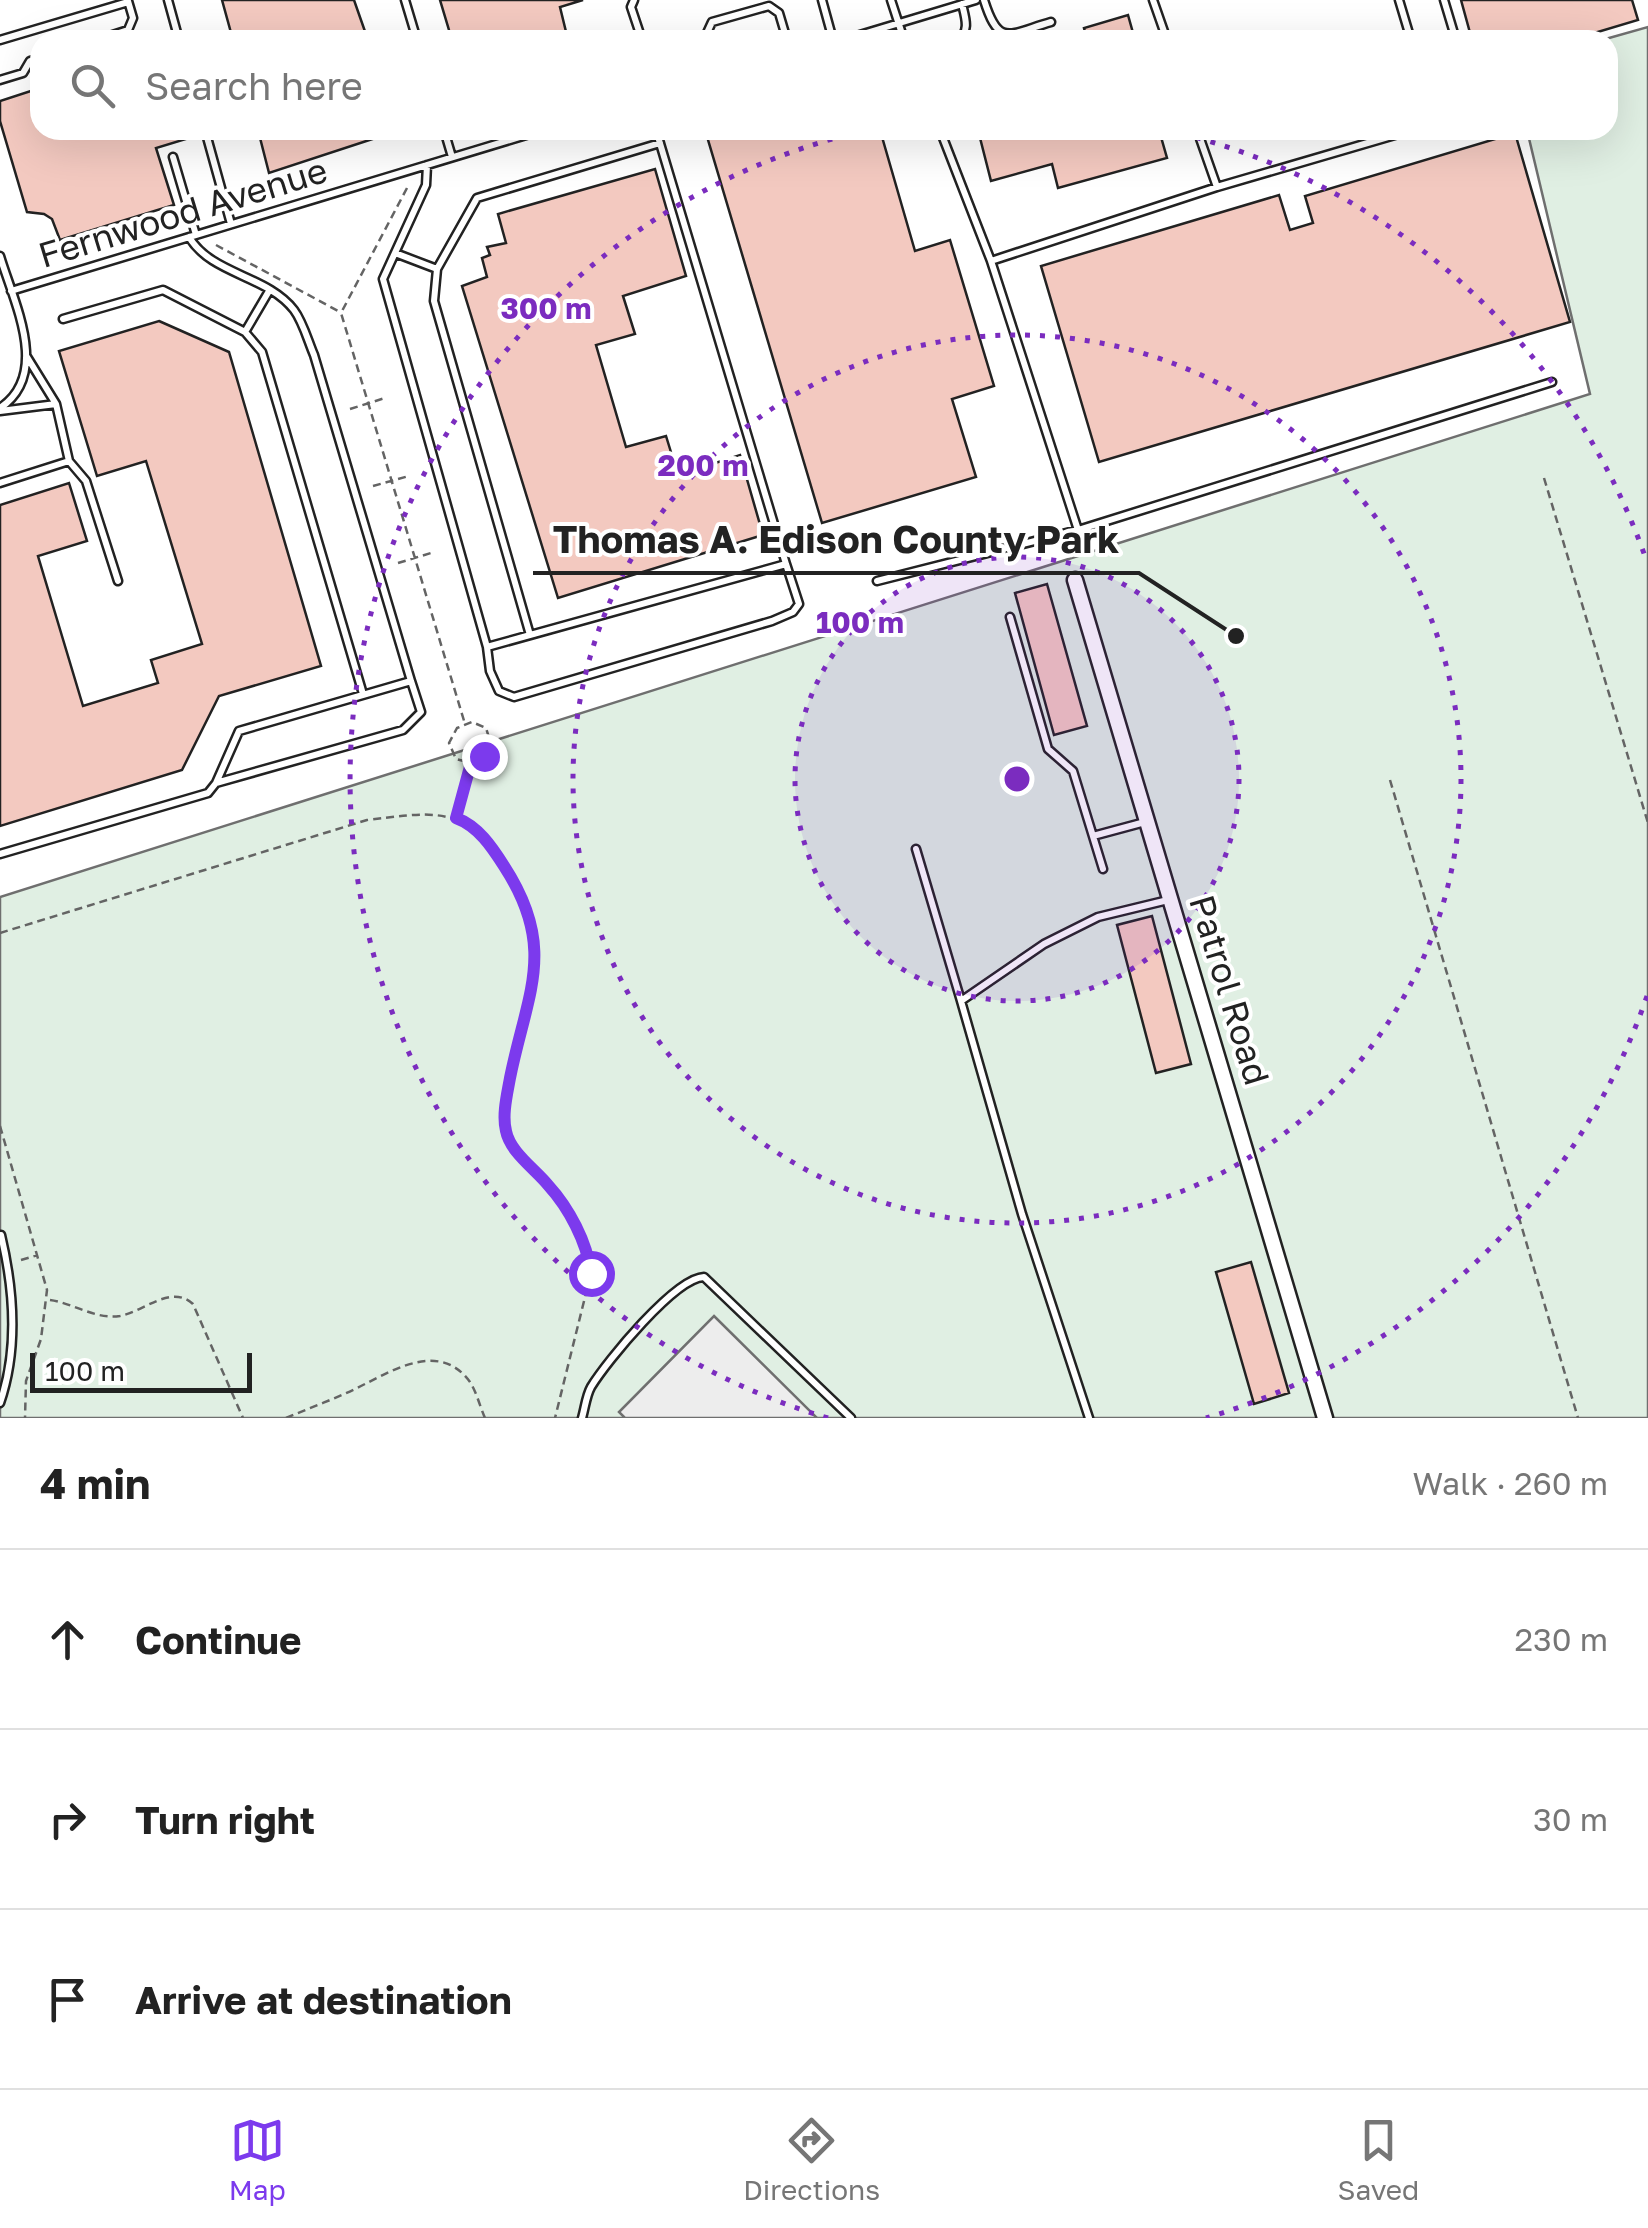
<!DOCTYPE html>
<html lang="en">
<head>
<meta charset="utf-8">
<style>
  body { margin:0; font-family:"Golos Text",sans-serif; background:#f6f6f6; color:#222 }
  .scale { position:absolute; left:30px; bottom:25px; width:222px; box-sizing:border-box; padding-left:10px; border:5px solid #222; border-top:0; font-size:28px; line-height:35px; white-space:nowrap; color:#222; -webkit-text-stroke:8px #fff; paint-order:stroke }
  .stop { position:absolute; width:30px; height:30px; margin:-22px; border:8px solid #7c3aed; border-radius:50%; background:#fff }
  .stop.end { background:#7c3aed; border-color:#fff; box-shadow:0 2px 10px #0008 }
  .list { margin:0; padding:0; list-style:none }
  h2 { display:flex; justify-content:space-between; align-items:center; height:130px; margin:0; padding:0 40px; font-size:42px }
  h2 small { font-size:32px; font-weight:400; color:#767676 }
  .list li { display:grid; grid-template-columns:65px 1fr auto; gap:30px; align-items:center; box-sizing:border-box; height:180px; padding:0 40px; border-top:2px solid #e0e0e0 }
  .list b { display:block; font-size:38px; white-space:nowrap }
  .list em { font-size:32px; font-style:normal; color:#767676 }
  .icon { flex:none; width:55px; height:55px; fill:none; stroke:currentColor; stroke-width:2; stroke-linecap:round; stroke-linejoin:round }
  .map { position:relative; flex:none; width:1648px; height:1418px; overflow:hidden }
  .search { position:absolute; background:#fff; box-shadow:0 10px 40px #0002; left:30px; right:30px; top:30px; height:110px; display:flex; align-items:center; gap:25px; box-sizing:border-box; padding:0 35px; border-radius:30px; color:#767676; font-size:38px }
  .sheet { height:670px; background:#fff }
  nav { display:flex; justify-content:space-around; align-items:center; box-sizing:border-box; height:140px; border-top:2px solid #e0e0e0; background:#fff; font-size:28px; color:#767676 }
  nav a { display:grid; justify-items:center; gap:5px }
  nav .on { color:#7c3aed }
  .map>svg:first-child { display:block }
  .green { fill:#e0efe3; stroke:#6f6f6f; stroke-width:2.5 }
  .parking { fill:#ededed; stroke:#6f6f6f; stroke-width:2.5 }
  .building { fill:#f3c9c0; stroke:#222; stroke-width:2.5 }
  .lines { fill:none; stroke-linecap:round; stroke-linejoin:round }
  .lane-casing { stroke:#222; stroke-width:11 }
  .street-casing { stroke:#222; stroke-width:19 }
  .path { stroke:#646464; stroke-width:2.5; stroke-dasharray:8 5; stroke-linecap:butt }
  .lane { stroke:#fff; stroke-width:6 }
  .street { stroke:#fff; stroke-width:14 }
  .route { stroke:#7c3aed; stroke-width:12 }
  .ring { fill:none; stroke:#7b2cbf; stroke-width:5; stroke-dasharray:5 10 }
  .labels { text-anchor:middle; stroke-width:8; stroke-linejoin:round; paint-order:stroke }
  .street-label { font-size:35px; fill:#222; stroke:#fff }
  .centre { fill:#7b2cbf; stroke:#fff; stroke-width:5 }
  .ring-label { font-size:30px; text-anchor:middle; font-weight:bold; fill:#7b2cbf; stroke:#fff; stroke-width:8; stroke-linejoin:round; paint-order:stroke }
  .leader { fill:none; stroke:#222; stroke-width:4 }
  .callout-dot { fill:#222; stroke:#fff; stroke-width:4 }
  .callout-label { font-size:38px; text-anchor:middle; font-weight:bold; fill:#222; stroke:#fff; stroke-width:8; stroke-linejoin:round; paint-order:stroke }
</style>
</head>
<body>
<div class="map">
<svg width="1648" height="1418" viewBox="0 0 1648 1418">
  <rect width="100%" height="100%" fill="#fff"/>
  <!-- green -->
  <path class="green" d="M1648 27V1418H0V897L1590 394 1527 130H1608V40H1602Z"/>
  <!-- parking -->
  <path class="parking" d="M714 1316 817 1418H625L619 1412Z"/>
  <!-- building -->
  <path class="building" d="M222 0H354L368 40H233Z
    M440 0H583L560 7 568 40H452Z
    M1461 0H1632L1638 20 1571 40H1472Z
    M1128 15 1135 40H1087L1084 28Z
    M40 88V130H183L186 139 156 148 174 205 60 240 52 219 44 214 27 212 0 121V101Z
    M258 130H400L269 173Z
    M717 130H880L915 251 950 240 994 386 952 399 976 477 822 523 706 133Z
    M978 130H1159L1167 158 1058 188 1052 164 991 181Z
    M1515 133 1570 322 1099 462 1041 266 1279 195 1290 230 1313 223 1305 196Z
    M655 169 686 276 623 296 635 334 596 345 626 447 666 436 678 475 740 455 763 535 558 598 462 286 487 277 482 258 490 255 487 247 506 243 498 214Z
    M159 321 229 352 321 666 219 696 182 770 0 826V505L69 483 87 541 38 556 83 706 158 683 151 660 202 644 146 461 97 476 59 351Z
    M1047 584 1087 726 1054 735 1015 593Z
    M1152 916 1191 1064 1156 1073 1117 925Z
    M1251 1262 1289 1393 1254 1404 1216 1272Z"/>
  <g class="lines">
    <defs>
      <path id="lane" d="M168 0 179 40
        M405 0 417 40
        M634 0 631 7 642 40
        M822 0 833 40
        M891 0 904 40
        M984 0C999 48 1009 34 1051 22
        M1153 0 1167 40
        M1399 0 1411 40
        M1444 0 1456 40
        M0 40 128 2
        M97 40 128 30 133 18 128 1
        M708 40 706 35 712 22 769 6 779 13 787 40
        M843 40 976 0
        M957 40C971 32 965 17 962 4
        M0 80 23 73 30 61 40 58
        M205 130 231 224
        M444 130 452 157
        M940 130 991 261 1217 187 1197 130
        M173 157 196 235
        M427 165 426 185 383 279 487 647 786 564 656 130
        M1217 187 1412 130
        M189 237C212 275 267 275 294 310 303 322 308 341 314 355L411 681 239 731 216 783 403 730 421 712 411 681
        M395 253 437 269 477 198 660 143
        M0 256C14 303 51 374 0 408
        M437 269 434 301 530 635
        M11 291 543 130
        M63 319 163 290 245 332 269 291
        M245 332 262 352 363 694
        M0 411 56 404
        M69 461 86 481 118 581
        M0 483 69 461 56 404 27 357
        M1078 530 1552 382
        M877 581 1078 530 991 261
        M1010 617 1048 749 1073 771 1103 869
        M487 647 490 671 499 691 514 697 772 621 793 612 799 604 786 564
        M1093 836 1145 822
        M916 849 961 1001
        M0 854 208 793 216 783
        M0 1403C19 1348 14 1290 1 1235
        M582 1418C585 1408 586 1396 591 1387 607 1361 675 1278 704 1277L851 1418
        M1089 1418 1022 1214 961 1001 1044 944 1098 917 1168 900"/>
      <path id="street" d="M1075 580 1325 1418"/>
    </defs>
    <!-- lane casing -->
    <use href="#lane" class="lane-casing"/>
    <!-- street casing -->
    <use href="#street" class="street-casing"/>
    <!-- path -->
    <path class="path" d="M407 188 341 313 465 724
      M216 245 340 312
      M350 409 385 398
      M1544 478 1648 823
      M373 486 409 476
      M398 563 431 553
      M1390 780 1578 1418
      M457 817 471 763 484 756 491 744 486 728 472 722 457 728 449 743 456 759 471 763
      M0 933 367 820C429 813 462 803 501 861 560 948 527 989 510 1079 507 1095 502 1116 506 1132 511 1153 535 1169 549 1185 569 1208 587 1243 591 1273L555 1418
      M0 1126 47 1290 41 1339 26 1381 25 1418
      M21 1260 38 1255
      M50 1300C73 1303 96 1320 120 1316 145 1311 171 1284 193 1304L243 1418
      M286 1418C312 1407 340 1397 365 1384 397 1368 441 1342 470 1382 477 1393 480 1407 485 1418"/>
    <!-- lane -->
    <use href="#lane" class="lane"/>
    <!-- street -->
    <use href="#street" class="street"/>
  </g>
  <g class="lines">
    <!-- route -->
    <path class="route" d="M484 756 471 763 456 818C478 826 492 847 504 866 558 949 527 993 510 1078 507 1095 502 1115 506 1131 510 1152 535 1169 548 1185 569 1208 587 1242 591 1273"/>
  </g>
  <!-- distance rings -->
  <circle cx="1017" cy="779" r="222" fill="#7b2cbf" fill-opacity=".12"/>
  <g class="ring">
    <circle cx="1017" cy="779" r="222"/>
    <circle cx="1017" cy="779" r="444"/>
    <path d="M1647 996A666 666 0 0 1 1206 1418M828 1418A666 666 0 0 1 867 130M1167 130A666 666 0 0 1 1647 562"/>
  </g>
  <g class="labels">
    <!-- street labels -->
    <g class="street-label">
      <text transform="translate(183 213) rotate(-17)" y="12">Fernwood Avenue</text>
      <text transform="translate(1229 990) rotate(73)" y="12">Patrol Road</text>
    </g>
  </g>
  <circle cx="1017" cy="779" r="15" class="centre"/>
  <g class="ring-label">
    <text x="546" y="319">300 m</text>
    <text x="703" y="476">200 m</text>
    <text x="860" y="633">100 m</text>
  </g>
  <!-- callouts -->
  <path class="leader" d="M1236 636L1139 573H533"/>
  <circle class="callout-dot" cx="1236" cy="636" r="10"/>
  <g class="callout-label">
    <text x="836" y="553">Thomas A. Edison County Park</text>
  </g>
</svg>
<div class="scale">100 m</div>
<div class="stop" style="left:591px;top:1273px"></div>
<div class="stop end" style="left:484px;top:756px"></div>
<div class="search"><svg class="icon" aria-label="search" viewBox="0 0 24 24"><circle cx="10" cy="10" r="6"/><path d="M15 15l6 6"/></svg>Search here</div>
</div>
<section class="sheet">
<h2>4 min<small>Walk · 260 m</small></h2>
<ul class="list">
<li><svg class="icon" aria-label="ahead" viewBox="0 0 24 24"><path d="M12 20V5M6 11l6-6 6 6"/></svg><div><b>Continue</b></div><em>230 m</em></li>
<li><svg class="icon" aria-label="right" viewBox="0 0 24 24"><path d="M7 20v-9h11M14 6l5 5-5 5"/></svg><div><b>Turn right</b></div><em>30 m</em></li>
<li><svg class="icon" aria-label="arrive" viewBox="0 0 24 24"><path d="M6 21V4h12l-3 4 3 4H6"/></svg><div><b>Arrive at destination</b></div></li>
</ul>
</section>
<nav>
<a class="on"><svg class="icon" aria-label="map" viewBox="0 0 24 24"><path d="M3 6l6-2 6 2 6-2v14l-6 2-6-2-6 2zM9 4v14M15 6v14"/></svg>Map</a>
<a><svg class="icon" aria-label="directions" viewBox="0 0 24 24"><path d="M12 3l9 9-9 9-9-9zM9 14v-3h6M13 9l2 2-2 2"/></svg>Directions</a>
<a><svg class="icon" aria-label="saved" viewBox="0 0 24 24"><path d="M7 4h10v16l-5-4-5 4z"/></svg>Saved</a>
</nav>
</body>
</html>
